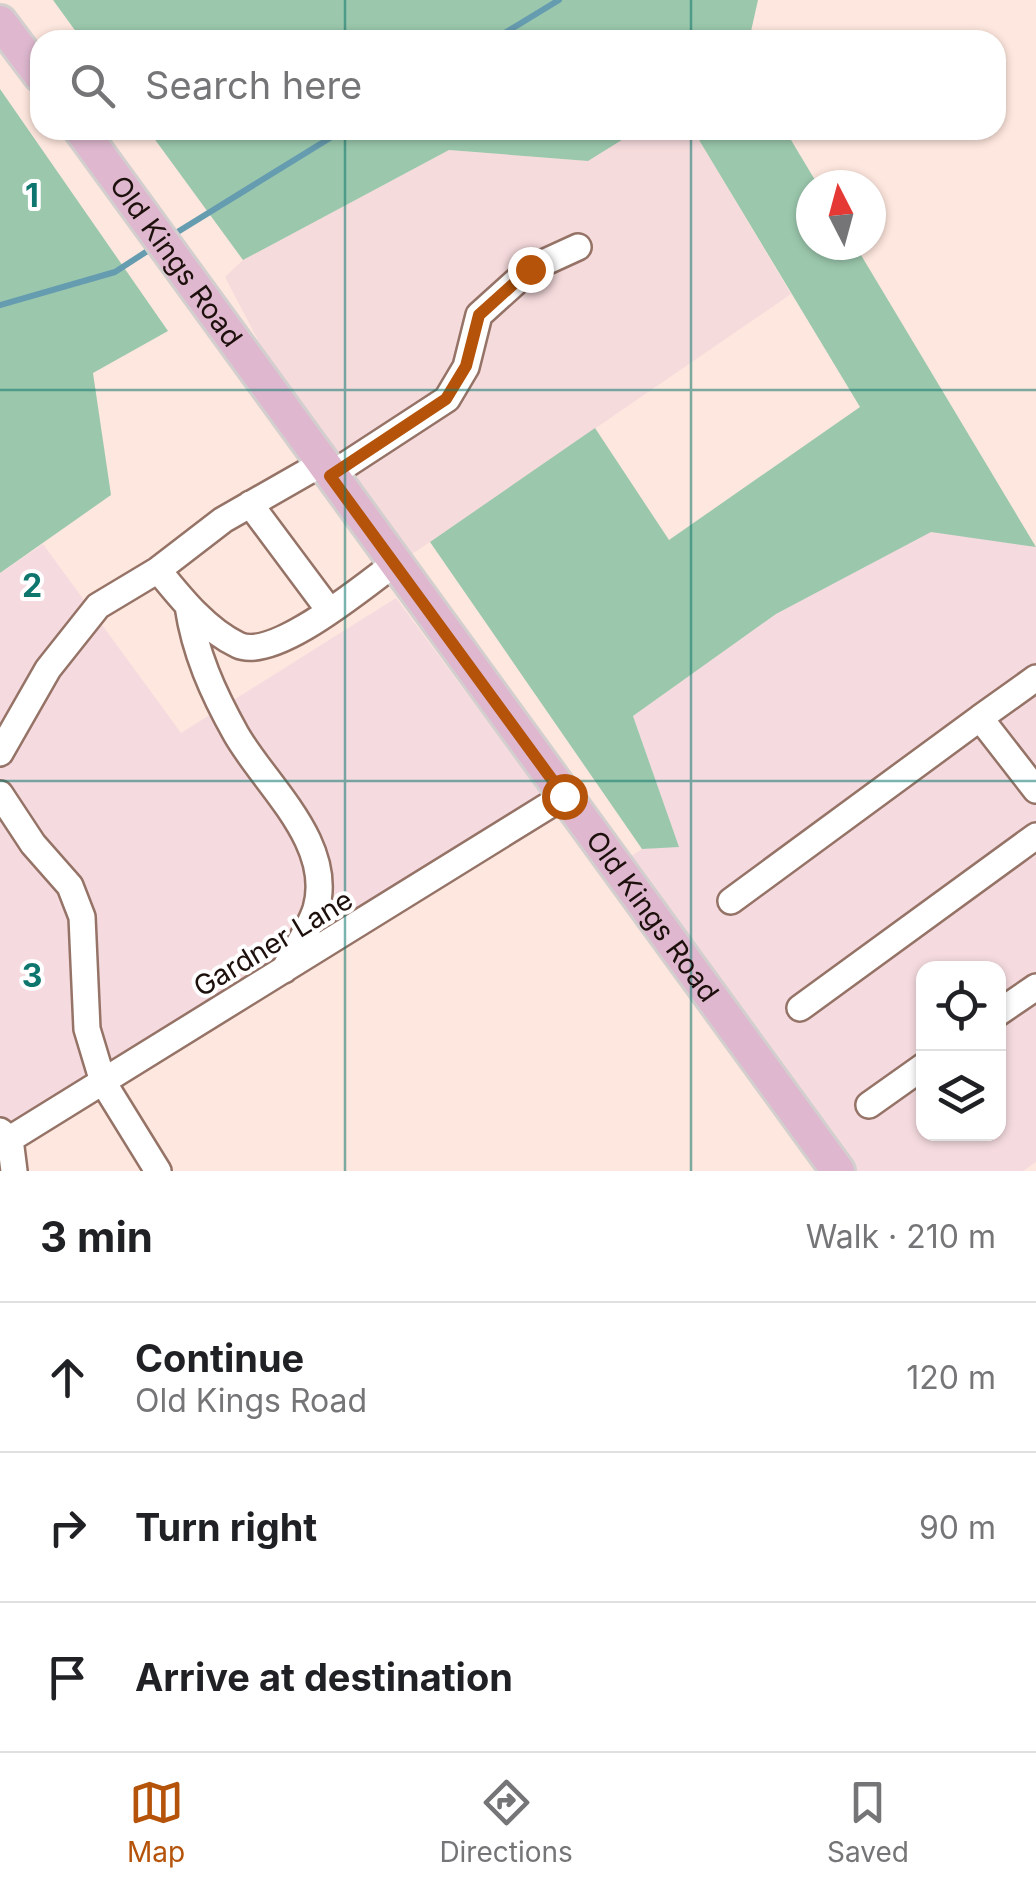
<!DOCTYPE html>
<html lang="en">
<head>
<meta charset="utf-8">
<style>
  body { margin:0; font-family:Inter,sans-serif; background:#f6f6f6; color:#202124 }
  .controls { position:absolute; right:30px; bottom:30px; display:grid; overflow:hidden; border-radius:20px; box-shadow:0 2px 8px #0004 }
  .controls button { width:90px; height:90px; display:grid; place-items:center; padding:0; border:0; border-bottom:2px solid #e0e0e0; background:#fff; color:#202124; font:50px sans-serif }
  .compass { position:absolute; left:796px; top:170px; width:90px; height:90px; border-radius:50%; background:#fff; box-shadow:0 2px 8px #0004; rotate:354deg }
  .stop { position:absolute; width:30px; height:30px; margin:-22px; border:8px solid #b45309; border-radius:50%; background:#fff }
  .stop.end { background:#b45309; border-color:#fff; box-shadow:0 2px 10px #0008 }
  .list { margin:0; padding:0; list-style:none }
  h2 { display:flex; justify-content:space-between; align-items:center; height:130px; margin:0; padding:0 40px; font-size:42px }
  h2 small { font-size:32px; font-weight:400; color:#757577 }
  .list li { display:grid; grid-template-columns:65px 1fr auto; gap:30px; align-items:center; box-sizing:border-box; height:150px; padding:0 40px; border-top:2px solid #e0e0e0 }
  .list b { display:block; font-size:38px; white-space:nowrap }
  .list p { margin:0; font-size:32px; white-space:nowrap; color:#757577 }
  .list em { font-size:32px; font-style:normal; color:#757577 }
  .icon { flex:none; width:55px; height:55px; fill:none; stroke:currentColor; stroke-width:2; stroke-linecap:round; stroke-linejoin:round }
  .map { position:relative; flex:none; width:1036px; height:1171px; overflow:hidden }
  .search { position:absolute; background:#fff; box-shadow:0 2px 8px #0004; left:30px; right:30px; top:30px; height:110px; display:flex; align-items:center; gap:25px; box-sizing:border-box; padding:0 35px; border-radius:30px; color:#757577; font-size:38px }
  .sheet { height:580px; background:#fff }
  nav { display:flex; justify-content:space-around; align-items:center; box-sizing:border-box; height:140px; border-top:2px solid #e0e0e0; background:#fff; font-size:28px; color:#757577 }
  nav a { display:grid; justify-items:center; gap:5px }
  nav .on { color:#b45309 }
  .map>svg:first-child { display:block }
  .commercial { fill:#f6dbdd }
  .industrial { fill:#f5dbdf; fill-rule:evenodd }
  .green { fill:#9bc8ad }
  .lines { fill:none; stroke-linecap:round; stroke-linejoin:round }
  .stream { stroke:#669caf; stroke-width:6 }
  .minor-casing { stroke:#957367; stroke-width:30 }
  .major-casing { stroke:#d2cfce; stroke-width:38 }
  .minor { stroke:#fff; stroke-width:25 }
  .major { stroke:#dfb8cf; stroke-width:32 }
  .route { stroke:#b45309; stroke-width:12 }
  .grid { fill:none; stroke:#0f766e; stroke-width:2.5; stroke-opacity:0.55 }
  .labels { text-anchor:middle; stroke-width:8; stroke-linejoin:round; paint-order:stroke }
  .street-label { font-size:28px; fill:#1d100c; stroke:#fff }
  .grid-label { font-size:32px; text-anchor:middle; font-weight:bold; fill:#0f766e; stroke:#fff; stroke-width:8; stroke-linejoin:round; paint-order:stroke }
</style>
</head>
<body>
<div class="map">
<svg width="1036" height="1171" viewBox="0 0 1036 1171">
  <rect width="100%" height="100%" fill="#fee7de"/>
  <!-- commercial -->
  <path class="commercial" d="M638 130H693L791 294 405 559 261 346 225 277 243 260 449 150 588 161Z"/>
  <!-- industrial -->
  <path class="industrial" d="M931 531 1036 547V1162L1023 1171H853L624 861 642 849 678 846 633 716 776 614ZM924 968H998V1134H924Z
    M43 544 181 733 396 598 546 800 0 1133V573Z"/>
  <!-- green -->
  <path class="green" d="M53 0H758L749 40H82Z
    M0 89 168 331 93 373 111 495 0 573Z
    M148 130H638L588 161 449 150 243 260Z
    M693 130H785L818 185H811V245H855L1036 547 931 532 776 614 633 716 679 847 642 849 430 542 595 428 669 540 860 407Z"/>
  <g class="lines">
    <!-- stream -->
    <path class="stream" d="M493 40 559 0
      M171 236 343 130
      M0 305 115 272 152 248"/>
    <defs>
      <path id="minor" d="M329 476 447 399 466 367 479 315 530 269 578 247
        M250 504 329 610
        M158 570C180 597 206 630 238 645 274 662 365 585 394 564
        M188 606C195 653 213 693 236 734 265 785 335 843 316 909 309 930 295 950 284 970
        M980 718 1036 678
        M0 753 48 669 98 606 158 570 223 520 321 464
        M0 794 33 844 70 886 82 917 87 1029 103 1082 158 1171
        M731 901 980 718 1036 790
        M800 1008 1036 836
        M998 1013 1036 987
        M869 1105 924 1066
        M0 1131 10 1139 14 1171
        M10 1139 564 796"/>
      <g id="major">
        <path d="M0 22 40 75"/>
        <path id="s1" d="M81 130 838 1171"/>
      </g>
    </defs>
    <!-- minor casing -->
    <use href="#minor" class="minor-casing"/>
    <!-- major casing -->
    <use href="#major" class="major-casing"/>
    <!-- minor -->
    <use href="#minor" class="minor"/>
    <!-- major -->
    <use href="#major" class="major"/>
  </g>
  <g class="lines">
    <!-- route -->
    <path class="route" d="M530 269 479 315 466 366 446 399 330 476 564 796"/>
  </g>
  <!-- grid -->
  <path class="grid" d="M345 0V40M691 0V40M345 130V1171M691 130V1171M0 390H1036M0 781H1036"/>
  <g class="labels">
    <!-- street labels -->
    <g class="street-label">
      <text dy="10" stroke="none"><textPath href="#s1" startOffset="162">Old Kings Road</textPath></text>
      <text dy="10" stroke="none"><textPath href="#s1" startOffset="972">Old Kings Road</textPath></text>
      <text transform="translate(273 943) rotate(-31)" y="10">Gardner Lane</text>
    </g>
  </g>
  <g class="grid-label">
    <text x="32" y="207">1</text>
    <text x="32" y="597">2</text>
    <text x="32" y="987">3</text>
  </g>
</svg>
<div class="controls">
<button><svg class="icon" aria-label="locate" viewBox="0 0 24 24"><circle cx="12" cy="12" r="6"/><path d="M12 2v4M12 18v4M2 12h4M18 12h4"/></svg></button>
<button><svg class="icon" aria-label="layers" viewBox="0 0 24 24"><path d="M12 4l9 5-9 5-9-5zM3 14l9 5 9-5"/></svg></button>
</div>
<svg class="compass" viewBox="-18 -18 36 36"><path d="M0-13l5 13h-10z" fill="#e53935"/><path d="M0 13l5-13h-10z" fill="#757577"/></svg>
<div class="stop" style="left:564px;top:796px"></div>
<div class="stop end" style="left:530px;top:269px"></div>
<div class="search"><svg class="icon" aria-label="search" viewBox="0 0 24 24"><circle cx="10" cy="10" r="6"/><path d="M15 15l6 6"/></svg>Search here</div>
</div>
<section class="sheet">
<h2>3 min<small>Walk · 210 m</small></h2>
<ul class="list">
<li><svg class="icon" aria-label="ahead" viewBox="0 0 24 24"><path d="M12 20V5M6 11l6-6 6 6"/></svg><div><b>Continue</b><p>Old Kings Road</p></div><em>120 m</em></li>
<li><svg class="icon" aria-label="right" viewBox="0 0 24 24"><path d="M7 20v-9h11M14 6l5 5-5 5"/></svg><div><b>Turn right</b></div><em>90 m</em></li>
<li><svg class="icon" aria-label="arrive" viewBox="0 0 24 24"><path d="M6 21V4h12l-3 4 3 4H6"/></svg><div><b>Arrive at destination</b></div></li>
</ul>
</section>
<nav>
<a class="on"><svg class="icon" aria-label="map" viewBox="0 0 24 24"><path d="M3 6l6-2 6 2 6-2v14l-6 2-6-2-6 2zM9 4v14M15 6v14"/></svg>Map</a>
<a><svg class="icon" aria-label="directions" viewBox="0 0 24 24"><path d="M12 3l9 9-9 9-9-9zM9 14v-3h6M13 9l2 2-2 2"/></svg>Directions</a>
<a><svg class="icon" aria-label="saved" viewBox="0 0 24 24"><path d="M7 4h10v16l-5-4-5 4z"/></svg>Saved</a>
</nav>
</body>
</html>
